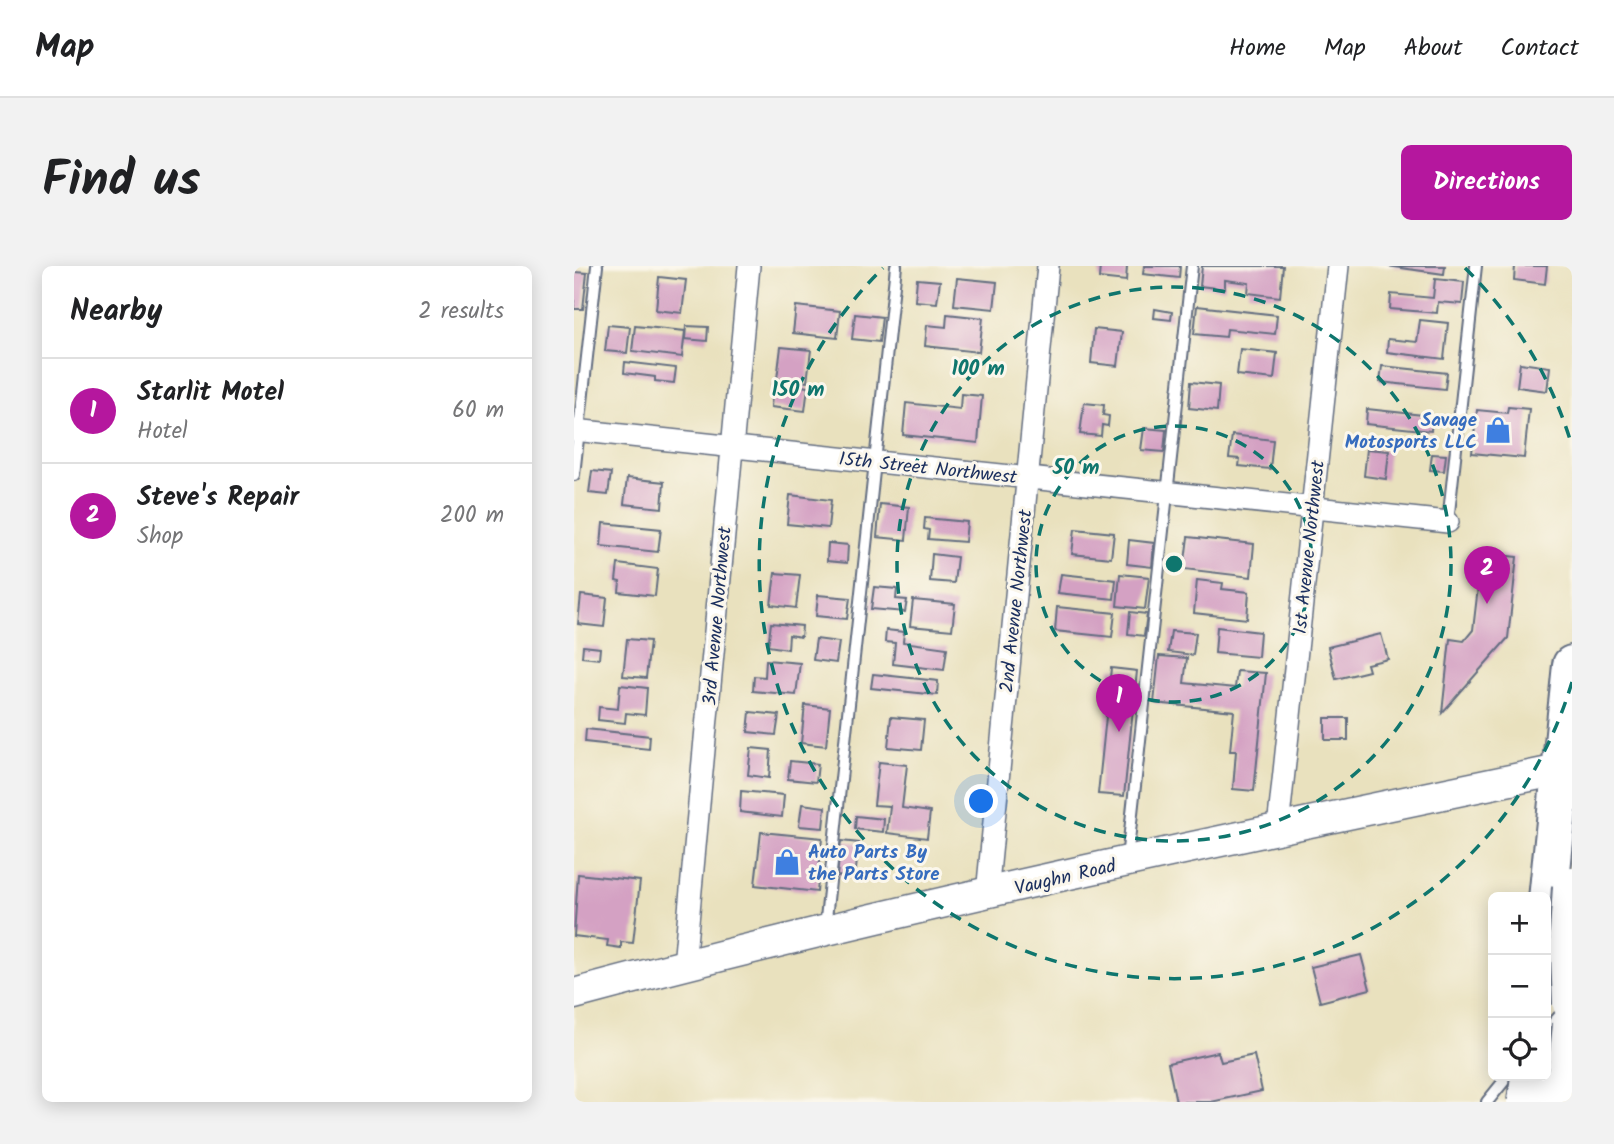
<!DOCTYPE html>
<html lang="en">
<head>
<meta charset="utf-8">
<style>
  body { margin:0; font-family:Kalam,sans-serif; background:#f2f2f2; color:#202124 }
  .controls { position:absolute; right:21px; bottom:21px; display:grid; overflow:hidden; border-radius:10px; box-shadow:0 4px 18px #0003 }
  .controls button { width:63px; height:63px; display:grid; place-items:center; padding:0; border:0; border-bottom:2px solid #e0e0e0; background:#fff; color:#202124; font:35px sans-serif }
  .you { position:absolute; left:408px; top:536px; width:24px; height:24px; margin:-18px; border:5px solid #fff; border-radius:50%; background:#1a73e8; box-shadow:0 0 0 10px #1a73e833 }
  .badge { display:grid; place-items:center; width:46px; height:46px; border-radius:50%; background:#b5179e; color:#fff; font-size:23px; font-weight:700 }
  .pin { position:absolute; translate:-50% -58px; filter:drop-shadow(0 2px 4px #0008) }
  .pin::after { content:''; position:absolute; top:37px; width:24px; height:21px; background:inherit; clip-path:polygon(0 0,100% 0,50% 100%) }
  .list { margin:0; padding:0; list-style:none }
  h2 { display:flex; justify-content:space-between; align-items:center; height:91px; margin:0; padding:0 28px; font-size:30px }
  h2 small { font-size:23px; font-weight:400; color:#757577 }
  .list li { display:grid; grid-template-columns:46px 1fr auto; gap:21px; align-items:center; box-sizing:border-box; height:105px; padding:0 28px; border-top:2px solid #e0e0e0 }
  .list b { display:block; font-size:26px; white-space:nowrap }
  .list p { margin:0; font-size:23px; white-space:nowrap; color:#757577 }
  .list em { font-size:23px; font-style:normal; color:#757577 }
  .icon { flex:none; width:38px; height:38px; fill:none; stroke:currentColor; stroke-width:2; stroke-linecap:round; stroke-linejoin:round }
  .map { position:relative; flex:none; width:998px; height:836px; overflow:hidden; border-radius:10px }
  header { display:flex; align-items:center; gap:42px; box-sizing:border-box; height:98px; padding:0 35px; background:#fff; border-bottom:2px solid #e0e0e0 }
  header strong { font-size:33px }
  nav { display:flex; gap:38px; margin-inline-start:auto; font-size:24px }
  .intro { display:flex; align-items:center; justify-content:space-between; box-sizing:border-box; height:168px; padding:0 42px }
  h1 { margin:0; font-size:49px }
  .button { padding:18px 32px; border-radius:10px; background:#b5179e; color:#fff; font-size:24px; font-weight:700 }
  main { display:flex; gap:42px; padding:0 42px }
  aside { flex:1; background:#fff; border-radius:10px; box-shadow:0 4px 18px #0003 }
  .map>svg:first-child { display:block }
  .building { fill:#d4a1c3 }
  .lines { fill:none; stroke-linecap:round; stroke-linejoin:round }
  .lane-casing { stroke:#636d80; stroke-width:14 }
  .street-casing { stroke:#636d80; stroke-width:24 }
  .secondary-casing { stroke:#636d80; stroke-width:33 }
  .highway-casing { stroke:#636d80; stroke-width:42 }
  .lane { stroke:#fff; stroke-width:10 }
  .street { stroke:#fff; stroke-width:21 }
  .secondary { stroke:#fff; stroke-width:30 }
  .highway { stroke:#fff; stroke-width:38 }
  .rail-casing { stroke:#1b2f5e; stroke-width:8 }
  .rail { stroke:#fbf7ec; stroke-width:5; stroke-dasharray:16; stroke-linecap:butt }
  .highway-bridge-casing { stroke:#636d80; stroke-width:42; stroke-linecap:butt }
  .highway-bridge { stroke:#fff; stroke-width:38 }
  .ring { fill:none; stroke:#0f766e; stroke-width:3.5; stroke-dasharray:12 9 }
  .labels { text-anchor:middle; stroke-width:6; stroke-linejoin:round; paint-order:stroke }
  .shop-label { font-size:19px; font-weight:bold; fill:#366cbe; stroke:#fbf7ec; text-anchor:end }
  .street-label { font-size:19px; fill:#1b2f5e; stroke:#fbf7ec }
  .centre { fill:#0f766e; stroke:#fbf7ec; stroke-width:3.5 }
  .ring-label { font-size:21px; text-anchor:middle; font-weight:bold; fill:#0f766e; stroke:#fbf7ec; stroke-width:6; stroke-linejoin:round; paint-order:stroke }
</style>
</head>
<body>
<header>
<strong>Map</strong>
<nav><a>Home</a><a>Map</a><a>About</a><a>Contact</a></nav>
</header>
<div class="intro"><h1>Find us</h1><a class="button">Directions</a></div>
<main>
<aside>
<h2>Nearby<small>2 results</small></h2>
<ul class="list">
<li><span class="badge">1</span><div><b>Starlit Motel</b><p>Hotel</p></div><em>60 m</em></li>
<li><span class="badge">2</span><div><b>Steve's Repair</b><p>Shop</p></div><em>200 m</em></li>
</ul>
</aside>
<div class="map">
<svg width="998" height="836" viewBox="0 0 998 836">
  <rect width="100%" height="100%" fill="#fbf7ec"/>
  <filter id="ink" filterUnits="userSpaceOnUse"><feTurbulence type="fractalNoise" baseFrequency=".0143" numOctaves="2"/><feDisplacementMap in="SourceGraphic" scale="14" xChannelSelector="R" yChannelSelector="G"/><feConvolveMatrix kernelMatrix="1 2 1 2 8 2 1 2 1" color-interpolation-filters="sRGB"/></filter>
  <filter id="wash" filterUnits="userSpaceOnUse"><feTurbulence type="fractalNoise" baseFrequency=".00686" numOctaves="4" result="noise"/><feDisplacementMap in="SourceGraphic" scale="28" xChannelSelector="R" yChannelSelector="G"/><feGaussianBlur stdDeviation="1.57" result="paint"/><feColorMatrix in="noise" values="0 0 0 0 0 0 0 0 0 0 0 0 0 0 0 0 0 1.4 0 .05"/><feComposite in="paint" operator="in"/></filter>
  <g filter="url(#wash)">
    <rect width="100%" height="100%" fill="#e9e1be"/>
    <g id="blocks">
      <!-- building -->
      <path class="building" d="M526 0H553L552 15 525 12Z
        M570 0H606L605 12 569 8Z
        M628 0H709L706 31 674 27 675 17 651 14V23L626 20Z
        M813 0H871L870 8Z
        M941 0H973L971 18 940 14Z
        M0 6 13 7 9 43H0Z
        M85 11 112 14 108 47 82 44Z
        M383 12 423 16 420 43 380 39Z
        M343 13 366 15 363 37 341 35Z
        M861 13 890 16 888 38 864 36 863 47 816 43 817 28 859 32Z
        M222 40 266 45 263 72 219 67Z
        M623 40 703 49 701 68 653 63 652 71 620 68Z
        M581 43 598 46 597 54 580 52Z
        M281 48 308 51 305 76 278 73Z
        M373 48 409 52 405 86 351 80 353 59 372 61Z
        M846 54 874 57 870 93 813 86 814 73 843 76Z
        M34 59 56 61 53 87 31 85Z
        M61 60 111 65 108 91 58 85Z
        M112 60 134 61 133 75 111 73Z
        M520 63 548 66 544 100 517 97Z
        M207 81 237 84 233 116 203 113Z
        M666 83 703 87 700 113 663 109Z
        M51 96 102 102 100 117 81 115V111L50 107Z
        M946 97 976 101 973 125 943 121Z
        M808 100 873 107 871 123 806 116Z
        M617 116 645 119 643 145 615 142Z
        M199 117 234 121 231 145 197 141Z
        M387 128 408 130 404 177 329 169 332 137 386 143Z
        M510 137 530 139 529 149 535 150 534 160 528 159 527 170 506 168Z
        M934 141 955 143 950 192 898 187 903 144 933 147Z
        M793 143 858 150 857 165 792 158Z
        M570 162 592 164 590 186 567 184Z
        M658 169 699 174 696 203 665 200 666 193 655 192Z
        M793 183 815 185 812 213 790 210Z
        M858 188 872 189 870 205 856 204Z
        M18 205 37 207 34 229 15 227Z
        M53 212 90 216 88 242 50 238Z
        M216 229 257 234 254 262 213 258Z
        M306 238 335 241 332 274 303 271Z
        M351 252 393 256 391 276 354 273 355 264 350 263Z
        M29 257 87 263 84 286 27 280Z
        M501 263 540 267 537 292 498 288Z
        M614 271 680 278 677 311 610 303Z
        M555 274 580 277 578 301 553 298Z
        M254 277 274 279 273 297 253 295Z
        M908 287 943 291 934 372 868 447 876 373 890 375 899 364Z
        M358 288 383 291 380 317 356 315Z
        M44 298 84 303 81 330 45 326 46 316 42 315Z
        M201 307 226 309 222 342 197 339Z
        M487 308 542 314 540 333 484 327Z
        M546 308 575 311 571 343 543 340Z
        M623 314 649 317 648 323 675 326 673 353 620 347Z
        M300 321 323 323 322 333 333 334 331 346 297 343Z
        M7 329 33 332 30 361 4 358Z
        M244 329 276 332 273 353 242 350Z
        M339 334 381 338 378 364 336 360Z
        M483 341 541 347 538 371 481 365Z
        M556 346 573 348 570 370 554 368Z
        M197 357 228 360 227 371 215 369 214 383 194 380Z
        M643 361 686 366 684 391 641 387Z
        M312 364 330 366 329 376 373 382 370 404 319 398 321 377 311 376Z
        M597 365 622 367 619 389 594 386Z
        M807 368 814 393 793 398 795 405 762 413 754 381Z
        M53 373 76 375 72 412 49 410Z
        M242 373 265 376 262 397 239 394Z
        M9 380 26 382 25 393 8 391Z
        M585 390 613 392 610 417 661 422 663 405 692 407 680 525 659 523 662 485H656L660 445 580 437Z
        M192 394 226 397 222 429 179 425 180 410 191 411Z
        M537 402 563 405 550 530 524 528Z
        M299 408 364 415 363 429 297 422Z
        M46 419 73 422 71 449 52 447 51 457 24 454 25 441 44 443Z
        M231 439 256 442 252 480 227 477Z
        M176 446 205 449 202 469 174 466Z
        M317 451 350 454 347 484 314 481Z
        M751 452H774V474H751Z
        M12 463 76 470 75 483 11 476Z
        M177 482 197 484 195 512 174 509Z
        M216 495 244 498 242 516 214 513Z
        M305 496 333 499 328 542 356 546 353 572 313 567 316 540 300 539Z
        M167 525 210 529 208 551 166 546Z
        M228 538 251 541 249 562 225 560Z
        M282 550 310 553 309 566 281 563Z
        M187 566 248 572 243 626 181 619Z
        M267 575 285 577 281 612 263 610Z
        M4 608 66 615 59 677 47 676V682L33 680 34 674 0 670Z
        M787 689 796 723 746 736 737 701Z
        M644 786 647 796 680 789 688 825 637 836H602L594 797Z"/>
    </g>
  </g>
  <g filter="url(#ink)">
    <use href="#blocks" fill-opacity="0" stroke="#636d80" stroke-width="2"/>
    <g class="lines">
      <defs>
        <path id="lane" d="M0 209 23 0
          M874 256 902 0
          M553 593 618 0
          M251 662 322 0
          M972 765 989 746
          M913 836 934 810"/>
        <path id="street" d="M0 164 874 256
          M704 562 764 0
          M413 628 474 0
          M110 699 175 0"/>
        <path id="secondary" d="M0 728C325 641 656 572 985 504"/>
        <path id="highway" d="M972 653 998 399"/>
      </defs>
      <!-- lane casing -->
      <use href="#lane" class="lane-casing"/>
      <!-- street casing -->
      <use href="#street" class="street-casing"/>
      <!-- secondary casing -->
      <use href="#secondary" class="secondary-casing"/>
      <!-- highway casing -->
      <use href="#highway" class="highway-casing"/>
      <!-- lane -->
      <use href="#lane" class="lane"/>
      <!-- street -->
      <use href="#street" class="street"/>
      <!-- secondary -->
      <use href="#secondary" class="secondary"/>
      <!-- highway -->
      <use href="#highway" class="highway"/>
      <defs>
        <path id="rail" d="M951 836 998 776"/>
      </defs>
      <!-- rail casing -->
      <use href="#rail" class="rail-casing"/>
      <!-- rail -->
      <use href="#rail" class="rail"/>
      <defs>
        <path id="highway-bridge" d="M998 621 995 666 998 738
          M953 836 956 810
          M990 836 998 759"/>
      </defs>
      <!-- highway-bridge casing -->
      <use href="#highway-bridge" class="highway-bridge-casing"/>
      <!-- highway-bridge -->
      <use href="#highway-bridge" class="highway-bridge"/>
    </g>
  </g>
  <!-- distance rings -->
  <g class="ring">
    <circle cx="600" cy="298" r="138"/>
    <circle cx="600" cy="298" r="277"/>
    <path d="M998 416A415 415 0 1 1 309 2M891 2A415 415 0 0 1 998 180"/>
  </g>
  <!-- icons -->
  <defs>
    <symbol id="shop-bare" viewBox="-9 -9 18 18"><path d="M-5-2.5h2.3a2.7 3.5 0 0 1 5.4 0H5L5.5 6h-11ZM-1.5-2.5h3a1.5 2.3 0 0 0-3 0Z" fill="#3f7fe0" stroke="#fbf7ec" stroke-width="2.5" paint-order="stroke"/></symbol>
  </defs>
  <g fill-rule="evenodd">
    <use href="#shop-bare" x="905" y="145" width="38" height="38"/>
    <use href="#shop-bare" x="194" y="577" width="38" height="38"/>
  </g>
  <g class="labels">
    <!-- shop labels -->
    <g class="shop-label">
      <text x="903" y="160">Savage<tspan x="903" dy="22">Motosports LLC</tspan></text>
      <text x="234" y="592" text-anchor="start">Auto Parts By<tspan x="234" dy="22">the Parts Store</tspan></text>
    </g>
    <!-- street labels -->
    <g class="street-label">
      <text transform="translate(354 201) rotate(6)" y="7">15th Street Northwest</text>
      <text transform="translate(734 281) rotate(-84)" y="7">1st Avenue Northwest</text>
      <text transform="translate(441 335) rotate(-84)" y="7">2nd Avenue Northwest</text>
      <text transform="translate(142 350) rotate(-85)" y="7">3rd Avenue Northwest</text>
      <text transform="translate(491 610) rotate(-13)" y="7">Vaughn Road</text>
    </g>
  </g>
  <circle cx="600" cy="298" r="10" class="centre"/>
  <g class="ring-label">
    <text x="404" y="109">100 m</text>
    <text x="224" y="130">150 m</text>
    <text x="502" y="208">50 m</text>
  </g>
</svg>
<div class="controls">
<button>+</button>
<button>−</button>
<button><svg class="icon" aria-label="locate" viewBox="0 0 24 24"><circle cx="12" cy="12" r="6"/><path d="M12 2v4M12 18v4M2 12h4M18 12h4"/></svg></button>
</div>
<div class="you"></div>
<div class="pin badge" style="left:545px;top:466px">1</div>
<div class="pin badge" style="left:913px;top:338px">2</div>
</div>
</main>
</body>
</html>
